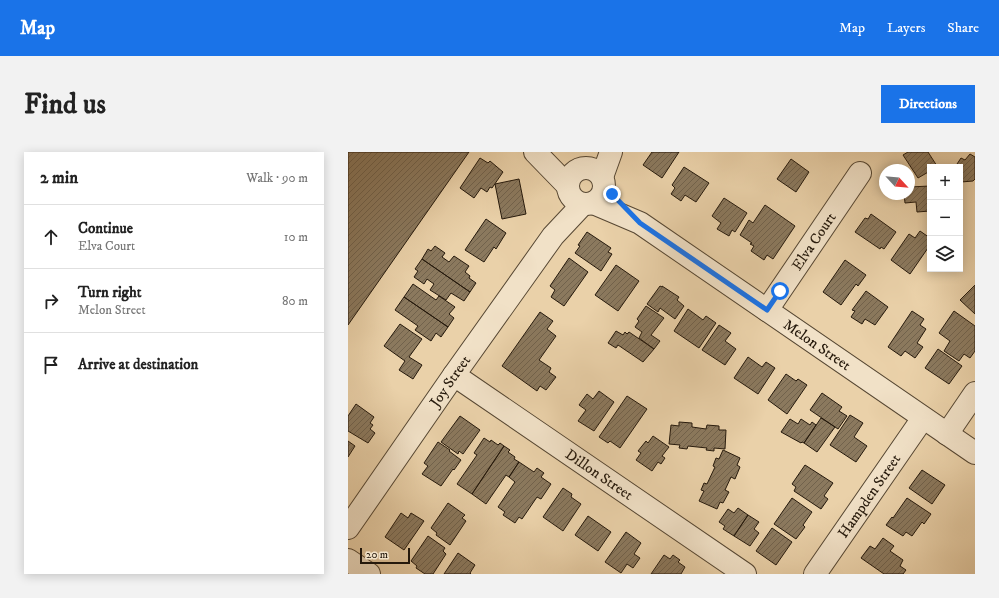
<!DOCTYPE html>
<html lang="en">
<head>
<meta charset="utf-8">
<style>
  body { margin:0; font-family:"IM FELL DW Pica",serif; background:#f2f2f2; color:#222 }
  .controls { position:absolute; right:12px; top:12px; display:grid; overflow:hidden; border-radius:0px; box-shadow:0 2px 10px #0003 }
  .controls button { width:36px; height:36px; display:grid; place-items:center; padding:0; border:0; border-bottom:1px solid #e0e0e0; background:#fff; color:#222; font:20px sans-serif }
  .compass { position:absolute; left:531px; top:12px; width:36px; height:36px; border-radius:50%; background:#fff; box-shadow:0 2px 10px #0003; rotate:116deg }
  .scale { position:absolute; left:12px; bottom:10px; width:50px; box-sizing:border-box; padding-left:4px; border:2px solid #25190c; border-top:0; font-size:11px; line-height:14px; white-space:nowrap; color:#25190c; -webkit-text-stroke:3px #f1e1c7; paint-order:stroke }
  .stop { position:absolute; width:12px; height:12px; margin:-9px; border:3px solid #1a73e8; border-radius:50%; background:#fff }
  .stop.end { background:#1a73e8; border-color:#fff; box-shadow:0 1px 4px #0008 }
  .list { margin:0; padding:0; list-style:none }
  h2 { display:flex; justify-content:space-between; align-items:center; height:52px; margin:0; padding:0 16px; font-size:17px }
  h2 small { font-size:13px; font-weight:400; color:#767676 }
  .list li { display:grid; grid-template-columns:26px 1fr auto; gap:12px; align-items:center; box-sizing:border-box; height:64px; padding:0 16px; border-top:1px solid #e0e0e0 }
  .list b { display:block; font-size:15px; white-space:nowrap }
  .list p { margin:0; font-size:13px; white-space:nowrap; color:#767676 }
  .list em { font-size:13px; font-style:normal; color:#767676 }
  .icon { flex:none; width:22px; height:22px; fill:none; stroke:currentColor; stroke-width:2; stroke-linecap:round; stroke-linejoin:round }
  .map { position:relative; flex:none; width:627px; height:422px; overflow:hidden; border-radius:0px }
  header { display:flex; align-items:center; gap:24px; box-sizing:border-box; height:56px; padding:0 20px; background:#1a73e8; color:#fff }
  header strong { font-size:19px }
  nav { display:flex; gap:22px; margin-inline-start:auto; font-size:14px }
  .intro { display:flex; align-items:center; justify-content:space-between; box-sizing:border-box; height:96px; padding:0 24px }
  h1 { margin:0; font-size:28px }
  .button { padding:10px 18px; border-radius:0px; background:#1a73e8; color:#fff; font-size:14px; font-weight:700 }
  main { display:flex; gap:24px; padding:0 24px }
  aside { flex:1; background:#fff; border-radius:0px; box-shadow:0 2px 10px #0003 }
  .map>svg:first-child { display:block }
  .building { fill:url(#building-hatch); stroke:#25190c }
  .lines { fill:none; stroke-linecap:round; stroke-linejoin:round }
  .minor-casing { stroke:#564733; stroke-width:24 }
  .minor { stroke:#f1e1c7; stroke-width:22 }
  .route { stroke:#1a73e8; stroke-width:5 }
  .labels { text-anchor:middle; stroke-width:3; stroke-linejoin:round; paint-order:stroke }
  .street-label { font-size:15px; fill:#25190c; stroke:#f1e1c7 }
</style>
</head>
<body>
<header>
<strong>Map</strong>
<nav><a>Map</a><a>Layers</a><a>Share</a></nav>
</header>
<div class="intro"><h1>Find us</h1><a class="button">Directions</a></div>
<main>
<aside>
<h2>2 min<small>Walk · 90 m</small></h2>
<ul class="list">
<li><svg class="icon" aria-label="ahead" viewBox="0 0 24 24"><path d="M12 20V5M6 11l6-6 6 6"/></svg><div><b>Continue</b><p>Elva Court</p></div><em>10 m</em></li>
<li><svg class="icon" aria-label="right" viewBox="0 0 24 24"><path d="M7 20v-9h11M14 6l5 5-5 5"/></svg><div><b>Turn right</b><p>Melon Street</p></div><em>80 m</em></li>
<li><svg class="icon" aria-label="arrive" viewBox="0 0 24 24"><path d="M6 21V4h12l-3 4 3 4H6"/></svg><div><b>Arrive at destination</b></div></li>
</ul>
</aside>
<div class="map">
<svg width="627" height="422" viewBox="0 0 627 422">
  <defs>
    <pattern id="building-hatch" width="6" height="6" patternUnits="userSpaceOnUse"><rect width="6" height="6" fill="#8b795e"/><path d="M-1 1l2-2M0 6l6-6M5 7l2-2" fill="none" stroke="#71624c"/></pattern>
  </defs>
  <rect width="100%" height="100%" fill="#ead1a9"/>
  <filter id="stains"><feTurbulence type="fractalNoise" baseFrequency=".005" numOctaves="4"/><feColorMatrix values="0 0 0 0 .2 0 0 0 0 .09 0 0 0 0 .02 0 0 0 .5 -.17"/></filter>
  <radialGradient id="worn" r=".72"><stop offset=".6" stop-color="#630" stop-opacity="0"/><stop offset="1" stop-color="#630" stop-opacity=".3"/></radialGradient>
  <!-- building -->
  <path class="building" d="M0 0H121L0 173Z
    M304 0H331L314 26 295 13Z
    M560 0H580L589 14 582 15V19L570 26 555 3Z
    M622 2 627 5V27L625 29 613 30 612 15H607L613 6 617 8Z
    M132 6 140 11 142 9 155 20 144 36 142 35 139 40 133 36 126 46 112 36Z
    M443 7 461 20 448 40 429 27Z
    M336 15 361 31 348 50 337 43 333 49 323 42 327 36 324 33Z
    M171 27 178 62 154 67 147 32Z
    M582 34V59L569 60 568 50 557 51 556 42H561V35Z
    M376 46 399 61 387 80 384 78 381 84 369 77 373 71 364 64Z
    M417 53 447 74 425 107 419 103 416 108 403 99 406 94 402 92 404 91 392 83 401 68 405 71Z
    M523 62 548 80 536 97 533 95 532 97 507 80 517 66 520 67Z
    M138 67 158 81 148 97 146 95 136 110 117 98Z
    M572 79 582 86V93L562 122 543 108 561 82 567 86Z
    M239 80 263 96 260 100 264 102 253 119 227 101 232 94 230 93Z
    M87 94 97 101 94 105 101 110 106 104 121 114 117 120 122 124 121 126 128 131 122 140 74 107 80 97 83 99Z
    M221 106 240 120 216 154 203 145 207 138 202 134Z
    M74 107 122 140 116 149 103 141 98 148 82 138 86 132 79 127 76 132 66 125 70 119 67 117Z
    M497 108 518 123 510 134 508 132 493 153 475 140Z
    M268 113 291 129 270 159 247 143Z
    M65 132 88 148 91 144 107 155 101 162 106 166 100 175 56 145Z
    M627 133V162L612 148Z
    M312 134 314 135V134L331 145 329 148 336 154 327 167 312 156 310 160 299 152Z
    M518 139 540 155 527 173 517 167 514 172 503 165 507 159 504 158Z
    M56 145 100 175 93 185 88 181 83 189 67 178 70 174 47 158Z
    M298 154 316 166 303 183 312 189 306 197 291 186 294 180 287 175 291 169 289 167Z
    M340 157 355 168 358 164 368 171 351 196 326 179Z
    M564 159 576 167 572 173 578 177 569 191 575 195 567 206 557 199 553 204 540 195Z
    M606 159 627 174V199L622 206 616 202 611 209 596 199 602 189 591 181Z
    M192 160 205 169 199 177 208 184 191 208 203 216 201 220 208 225 198 238 192 234 189 239 154 214Z
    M52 172 74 187 61 205 74 213 65 227 51 218 57 209 36 194Z
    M371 173 383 181 377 189 388 197 377 213 354 198Z
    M268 179 275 183 277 180 279 182 281 180 306 197 295 210 270 193 268 196 260 191Z
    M590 197 614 214 601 232 577 216Z
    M400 205 414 215 418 210 427 216 410 242 386 226Z
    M438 222 448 229 450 227 459 233 439 262 420 248Z
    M251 239 266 250 246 279 230 269 238 258 231 253 239 242 245 247Z
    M474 241 494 255 491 259 499 264 490 277 462 258Z
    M279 244 299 257 272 296 262 289 260 291 251 285Z
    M8 252 26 265 22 271 25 273 22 277 27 281 20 291 0 279V264Z
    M502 263 515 271 506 285 519 294 508 310 482 293Z
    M112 264 132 278 115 302 111 299 110 302 93 290Z
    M473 266 487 275 469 300 456 291Z
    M442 267 450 272 453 267 462 273 464 270 468 273 456 291 454 290 453 291 433 280Z
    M331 270 344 271V275L358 277 359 273 371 274V278H378L377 297 366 296V299L358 298 359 296 340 294 339 297 331 296 332 293 321 292 323 273 331 274Z
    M305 284 321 295 314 304 317 306 313 312 310 310 304 319 288 308 293 301 290 299 298 289 300 291Z
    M136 286 142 290 143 288 150 293 152 291 156 294 124 342 109 332 129 303 126 301Z
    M0 289 7 294 0 305Z
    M90 290 102 298 101 299 113 308 106 318 105 317 93 334 74 322 80 314 76 311Z
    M156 294 162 298 160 300 167 305 166 307 171 310 161 325 158 323 138 352 124 342Z
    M375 298 392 306 389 313 392 315 387 327 383 325 377 338 381 340 375 351 372 350 369 357 351 349 356 339 353 338 356 331 359 332 367 315 365 314 368 306 371 307Z
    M171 310 186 320 189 316 196 321 193 325 203 332 193 347 189 345 174 367 171 365 167 371 155 363 157 360 150 355 167 330 161 325Z
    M457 313 485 331 476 344 480 347 473 357 446 339 448 335 444 332Z
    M574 318 597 333 584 352 561 336Z
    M215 336 224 342 223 345 233 352 215 379 195 365Z
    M444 346 464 360 455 373 457 375 448 387 426 372Z
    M559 346 583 362 576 372 574 370 564 384 558 380 555 384 538 373 544 365 545 366Z
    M100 351 117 363 114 366 118 369 102 393 88 383 89 381 83 376Z
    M390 356 400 363 386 384 375 377 377 374 371 370 380 357 386 361Z
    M53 361 60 366 63 361 76 369 56 398 37 385Z
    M400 363 411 370 406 377 411 381 402 394 386 384Z
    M240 364 263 380 250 399 227 383Z
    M424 376 444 390 428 413 408 399Z
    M278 380 293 391 286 402 292 406 285 416 279 412 273 421 257 410Z
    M80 384 97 396 95 399 98 402 85 422H77L68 416 69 414 63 409Z
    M535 386 546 394 542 399 555 408 552 414 558 418 555 422H536L513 406 522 394 527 397Z
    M110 401 127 413 122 421 123 422H96Z
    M316 403 322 407 325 403 332 408 330 410 337 415 333 422H303Z"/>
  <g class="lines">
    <defs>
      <g id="minor">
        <path d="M187 0 220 34"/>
        <circle cx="238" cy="34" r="18"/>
        <path d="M254 25 263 0"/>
        <path id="s1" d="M245 51 292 71 627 301"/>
        <path id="s2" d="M419 158 512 21"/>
        <path id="s3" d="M106 223 397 422"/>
        <path d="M599 282 627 241"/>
        <path id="s4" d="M0 376 106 223 205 84 235 52"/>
        <path d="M0 408 21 422"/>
        <path id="s5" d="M467 422 575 266"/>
      </g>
    </defs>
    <!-- minor casing -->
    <use href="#minor" class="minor-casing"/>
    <!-- minor -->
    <use href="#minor" class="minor"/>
  </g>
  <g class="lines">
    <!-- route -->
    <path class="route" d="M264 42 292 71 419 158 432 139"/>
  </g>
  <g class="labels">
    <!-- street labels -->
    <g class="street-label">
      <text dy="5" stroke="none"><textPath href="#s2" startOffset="83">Elva Court</textPath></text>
      <text dy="5" stroke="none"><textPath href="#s1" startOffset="266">Melon Street</textPath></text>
      <text dy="5" stroke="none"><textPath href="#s4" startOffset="179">Joy Street</textPath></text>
      <text dy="5" stroke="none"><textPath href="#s3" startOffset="176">Dillon Street</textPath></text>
      <text dy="5" stroke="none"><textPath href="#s5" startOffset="95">Hampden Street</textPath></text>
    </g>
  </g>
  <rect width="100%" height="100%" filter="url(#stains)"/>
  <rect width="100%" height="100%" fill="url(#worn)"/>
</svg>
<div class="controls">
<button>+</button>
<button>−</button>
<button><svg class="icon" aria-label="layers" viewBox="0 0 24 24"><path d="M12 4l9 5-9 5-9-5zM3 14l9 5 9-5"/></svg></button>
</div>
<svg class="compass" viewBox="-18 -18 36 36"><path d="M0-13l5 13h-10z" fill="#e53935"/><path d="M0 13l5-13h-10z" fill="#767676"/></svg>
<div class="scale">20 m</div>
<div class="stop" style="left:432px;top:139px"></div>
<div class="stop end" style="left:264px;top:42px"></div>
</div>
</main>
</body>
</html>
